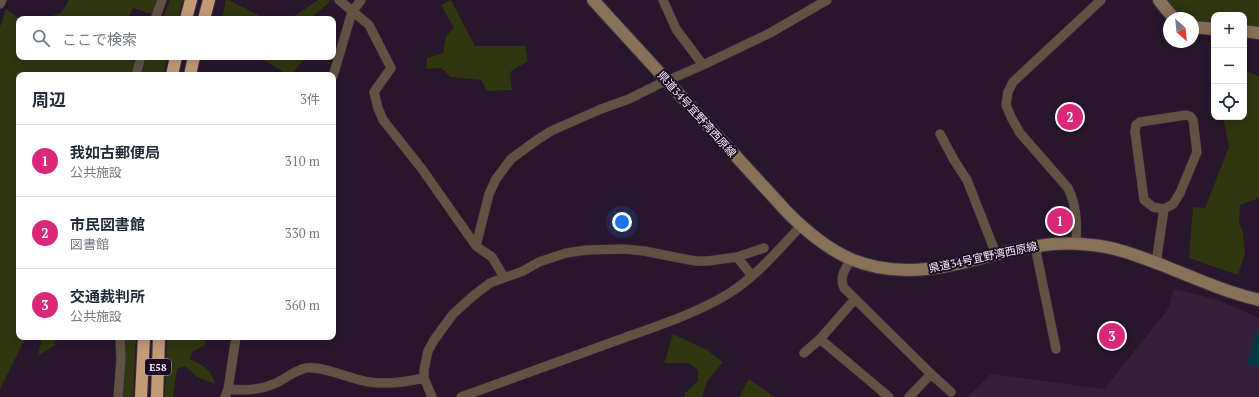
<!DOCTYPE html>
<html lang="ja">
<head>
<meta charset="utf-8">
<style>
  body { margin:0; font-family:"PT Serif","Noto Sans JP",serif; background:#f2f2f3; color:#1f2937 }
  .controls { position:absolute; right:12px; top:12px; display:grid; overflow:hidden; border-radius:8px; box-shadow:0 2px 10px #0003 }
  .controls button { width:36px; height:36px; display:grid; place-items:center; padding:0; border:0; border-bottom:1px solid #e0e1e3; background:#fff; color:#1f2937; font:20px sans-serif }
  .compass { position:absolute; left:1163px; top:12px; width:36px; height:36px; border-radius:50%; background:#fff; box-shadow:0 2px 10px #0003; rotate:153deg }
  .you { position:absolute; left:622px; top:222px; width:14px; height:14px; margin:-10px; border:3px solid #fff; border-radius:50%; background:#1a73e8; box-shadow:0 0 0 6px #1a73e833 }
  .badge { display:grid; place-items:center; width:26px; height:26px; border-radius:50%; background:#db2777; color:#fff; font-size:13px; font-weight:700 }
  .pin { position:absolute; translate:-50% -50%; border:2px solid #fff; box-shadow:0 1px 4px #0006 }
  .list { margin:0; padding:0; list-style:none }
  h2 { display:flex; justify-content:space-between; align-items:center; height:52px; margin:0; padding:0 16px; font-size:17px }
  h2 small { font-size:13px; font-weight:400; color:#747a83 }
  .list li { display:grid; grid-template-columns:26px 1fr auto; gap:12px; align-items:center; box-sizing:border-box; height:72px; padding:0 16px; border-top:1px solid #e0e1e3 }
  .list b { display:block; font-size:15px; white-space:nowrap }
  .list p { margin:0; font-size:13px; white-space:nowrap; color:#747a83 }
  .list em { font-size:13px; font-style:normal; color:#747a83 }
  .icon { flex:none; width:22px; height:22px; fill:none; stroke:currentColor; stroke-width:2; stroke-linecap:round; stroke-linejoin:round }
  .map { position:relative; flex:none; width:1259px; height:397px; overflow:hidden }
  .search { position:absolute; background:#fff; box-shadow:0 2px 10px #0003; left:16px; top:16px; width:320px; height:44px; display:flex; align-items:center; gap:10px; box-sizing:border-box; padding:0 14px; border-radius:8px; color:#747a83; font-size:15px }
  .panel { position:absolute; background:#fff; box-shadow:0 2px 10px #0003; left:16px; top:72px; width:320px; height:268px; border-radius:8px }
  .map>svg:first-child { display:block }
  .built { fill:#35203b }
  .green { fill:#30360f }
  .water { fill:#003742 }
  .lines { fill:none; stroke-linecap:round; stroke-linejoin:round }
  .minor-casing { stroke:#403045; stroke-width:10 }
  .secondary-casing { stroke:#403045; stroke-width:14 }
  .motorway-casing { stroke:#403045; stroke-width:14 }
  .minor { stroke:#625243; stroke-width:9 }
  .secondary { stroke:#897058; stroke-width:12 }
  .motorway { stroke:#c29b75; stroke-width:12 }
  .labels { text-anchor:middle; stroke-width:4; stroke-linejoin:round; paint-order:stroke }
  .shield { fill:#1d0d22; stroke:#b7aabb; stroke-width:1 }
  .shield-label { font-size:10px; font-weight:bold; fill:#f9edfc }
  .street-label { font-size:11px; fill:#f9edfc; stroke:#1d0d22 }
</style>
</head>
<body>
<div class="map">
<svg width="1259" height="397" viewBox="0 0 1259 397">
  <rect width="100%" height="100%" fill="#27162c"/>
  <!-- built -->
  <path class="built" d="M1174 289 1215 299 1259 318V397H968L991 374 1104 389 1168 309Z"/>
  <!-- green -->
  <path class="green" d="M69 0H157L152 14 133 8 127 19H44L61 13Z
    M170 0H183L178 19H162Z
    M226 0H229L266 19H222Z
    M318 0H329L330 2 310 19H290Z
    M451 0 475 46H525L528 61 510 72 512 90 487 91 481 80 451 77 441 68 426 69 427 58 443 53 446 36 454 28 441 5Z
    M1166 0H1259V26L1244 25V15H1214V23L1193 22V18H1186L1167 3Z
    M6 9 20 19H19V57H136L131 75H19V337H26L0 389V27Z
    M147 57H167L163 75H141Z
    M248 57H306L291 75H289L260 58Z
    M1244 71 1249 72 1259 76V198L1240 205 1239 223 1243 232 1245 253 1238 275 1189 258 1193 207 1205 208 1229 147 1223 117H1244Z
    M673 334 707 350 723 362 707 382 702 397H685L684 394 698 381V370L689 363H664Z
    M42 337H56L55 345 38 356Z
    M125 337H136L133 397H123Z
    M167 337H204L205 345 192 352 190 359C202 364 212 370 215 384L197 377 185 366 177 369 173 397H165Z
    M749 379 775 397H739Z"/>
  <!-- water -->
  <path class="water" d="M1256 331 1259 332V367L1247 364Z"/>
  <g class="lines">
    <defs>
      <path id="minor" d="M339 0 369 25 391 68 374 92 378 108 383 120 422 169 476 246 492 257 504 277
        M663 0 676 29 703 65
        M0 4 2 0
        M155 19 162 0
        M136 75 141 57
        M333 76 352 12 361 0
        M940 134 954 160 967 180 996 254
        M1076 243C1077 223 1077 207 1068 188L1020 133 1012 119 1006 105 1008 92 1013 82 1101 0
        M476 246 489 194 496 179 511 159 537 140 551 131 601 109 629 99 655 86 703 65 770 33 827 0
        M1035 246 1056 349
        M737 257 752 276
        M851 260C845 269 839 277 844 288L931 374 909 397
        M1156 263 1164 209 1153 207 1144 200 1135 132 1136 125 1140 122 1186 115 1190 116 1193 120 1197 152 1180 193 1173 204 1164 209
        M820 339 889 397
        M804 353 820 339 855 299
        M931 374 951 392
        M228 389C245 391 261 390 276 383 287 378 295 370 306 368 321 365 353 380 369 382 388 385 406 382 424 378
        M118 397 121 359 120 337
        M225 397 228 389 236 337
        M432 397 424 378V370L428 351 434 340 453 314 473 296 490 283 523 271 539 262 566 253 587 250 624 249 644 251 695 261H708L737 257 764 248
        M461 397C514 378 568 358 621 339 657 326 695 314 728 294 756 277 778 250 801 226"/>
      <path id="secondary" d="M593 0 788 213C829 254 866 275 926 269 956 267 985 256 1014 250 1042 245 1064 241 1092 245 1116 247 1140 257 1162 265 1194 278 1226 292 1259 300
        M1159 0 1166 9 1174 18
        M1193 27 1214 29
        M1244 31 1259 33"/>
      <path id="motorway" d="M186 19 191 0
        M204 19 209 0
        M172 75 176 57
        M190 75 194 57
        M141 397 144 337
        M157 397 159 337"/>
    </defs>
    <!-- minor casing -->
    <use href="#minor" class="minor-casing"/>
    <!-- secondary casing -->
    <use href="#secondary" class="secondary-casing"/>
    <!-- motorway casing -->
    <use href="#motorway" class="motorway-casing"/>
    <!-- minor -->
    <use href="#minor" class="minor"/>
    <!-- secondary -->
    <use href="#secondary" class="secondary"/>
    <!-- motorway -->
    <use href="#motorway" class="motorway"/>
  </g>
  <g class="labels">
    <!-- shield labels -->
    <rect class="shield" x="145" y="359" width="26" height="16" rx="3"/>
    <g class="shield-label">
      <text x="158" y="371">E58</text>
    </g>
    <!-- street labels -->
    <g class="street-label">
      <text transform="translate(697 114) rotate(48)" y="4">県道34号宜野湾西原線</text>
      <text transform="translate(983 257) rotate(-12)" y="4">県道34号宜野湾西原線</text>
    </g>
  </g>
</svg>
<div class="controls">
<button>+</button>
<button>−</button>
<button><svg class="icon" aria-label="locate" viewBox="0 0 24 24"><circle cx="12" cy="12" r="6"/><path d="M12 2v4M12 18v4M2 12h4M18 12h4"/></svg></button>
</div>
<svg class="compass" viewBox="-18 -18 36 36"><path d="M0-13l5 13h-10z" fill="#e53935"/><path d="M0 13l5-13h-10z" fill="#747a83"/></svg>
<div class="you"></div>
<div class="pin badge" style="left:1060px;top:221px">1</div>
<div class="pin badge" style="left:1070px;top:117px">2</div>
<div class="pin badge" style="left:1112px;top:336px">3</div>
<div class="search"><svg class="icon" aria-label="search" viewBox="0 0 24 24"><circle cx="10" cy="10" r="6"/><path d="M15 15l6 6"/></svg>ここで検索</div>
<section class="panel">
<h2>周辺<small>3件</small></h2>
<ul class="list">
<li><span class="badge">1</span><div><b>我如古郵便局</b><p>公共施設</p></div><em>310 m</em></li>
<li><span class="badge">2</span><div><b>市民図書館</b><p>図書館</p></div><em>330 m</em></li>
<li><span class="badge">3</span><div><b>交通裁判所</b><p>公共施設</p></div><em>360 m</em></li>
</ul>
</section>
</div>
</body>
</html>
